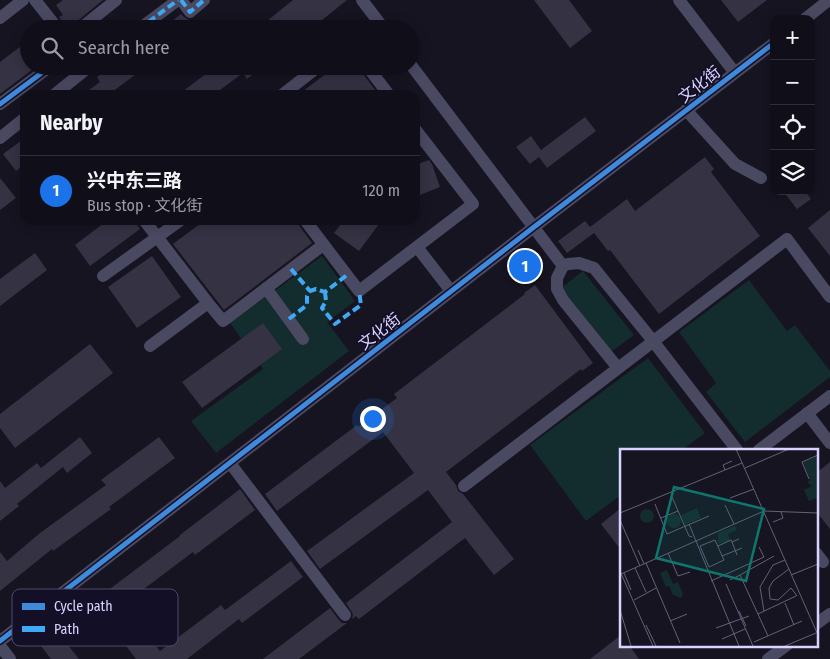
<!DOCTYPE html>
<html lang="en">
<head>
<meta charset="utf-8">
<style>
  body { margin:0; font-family:"Fira Sans Condensed","Noto Sans SC",sans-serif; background:#191822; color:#f1f3f6 }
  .controls { position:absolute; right:15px; top:15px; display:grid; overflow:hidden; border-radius:10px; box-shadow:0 2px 12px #0003 }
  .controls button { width:45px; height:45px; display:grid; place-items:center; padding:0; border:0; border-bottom:1px solid #302f38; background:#100f19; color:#f1f3f6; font:25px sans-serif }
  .you { position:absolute; left:372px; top:418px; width:18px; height:18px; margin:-12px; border:4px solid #fff; border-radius:50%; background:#1a73e8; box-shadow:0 0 0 8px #1a73e833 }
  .badge { display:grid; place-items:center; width:32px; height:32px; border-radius:50%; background:#1a73e8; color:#fff; font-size:16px; font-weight:700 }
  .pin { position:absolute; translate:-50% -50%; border:2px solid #fff; box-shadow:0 1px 5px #0006 }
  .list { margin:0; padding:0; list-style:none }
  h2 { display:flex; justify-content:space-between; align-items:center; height:65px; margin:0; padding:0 20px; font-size:21px }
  h2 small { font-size:16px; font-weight:400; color:#9c9ca2 }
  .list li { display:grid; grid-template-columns:32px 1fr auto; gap:15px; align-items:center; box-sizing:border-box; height:70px; padding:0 20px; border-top:1px solid #302f38 }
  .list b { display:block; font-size:19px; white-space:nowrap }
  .list p { margin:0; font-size:16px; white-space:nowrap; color:#9c9ca2 }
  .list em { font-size:16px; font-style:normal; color:#9c9ca2 }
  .icon { flex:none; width:28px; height:28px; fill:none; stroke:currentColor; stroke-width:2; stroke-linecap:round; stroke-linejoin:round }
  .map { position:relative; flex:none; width:830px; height:659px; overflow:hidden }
  .search { position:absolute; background:#100f19; box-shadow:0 2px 12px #0003; left:20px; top:20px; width:400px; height:55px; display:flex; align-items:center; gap:12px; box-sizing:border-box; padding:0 18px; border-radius:28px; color:#9c9ca2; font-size:19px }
  .panel { position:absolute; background:#100f19; box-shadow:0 2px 12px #0003; left:20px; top:90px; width:400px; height:135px; border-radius:15px }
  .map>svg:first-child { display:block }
  .green { fill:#132c2d }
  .building { fill:#343243 }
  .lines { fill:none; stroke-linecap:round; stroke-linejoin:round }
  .minor { stroke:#4a4962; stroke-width:12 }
  .quiet { stroke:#3fa9f5; stroke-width:4; stroke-dasharray:8 4; stroke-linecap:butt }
  .cycleway-casing { stroke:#130f26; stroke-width:8 }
  .cycleway { stroke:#408adc; stroke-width:5 }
  .labels { text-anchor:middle; stroke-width:4; stroke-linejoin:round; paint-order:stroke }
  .street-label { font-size:16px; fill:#d9d4ff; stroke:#130f26 }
  .inset-road { fill:none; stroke:#64617a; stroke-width:1 }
  .view { fill:#0f766e; fill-opacity:0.15; stroke:#0f766e; stroke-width:2.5 }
  .inset-edge { fill:none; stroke:#d9d4ff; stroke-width:2.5 }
  .key { fill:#130f26; stroke:#4e4a67; stroke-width:1 }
  .key-label { font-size:14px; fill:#d9d4ff }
</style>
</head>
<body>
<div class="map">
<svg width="830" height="659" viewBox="0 0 830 659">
  <rect width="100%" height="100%" fill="#161421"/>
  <!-- green -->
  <path class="green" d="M322 256 355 301 327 322 349 351 216 453 191 421 263 369 225 316 273 292Z
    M583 271 634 335 611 352 561 288Z
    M749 280 787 331 795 325 830 371V377L745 442 706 392 716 383 679 332Z
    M648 358 705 433 682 450H621V495L586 521 530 445Z"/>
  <!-- building -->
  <path class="building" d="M63 0H103L75 23 69 29H66L64 24 59 17 63 15 56 5Z
    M293 0H347L311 29H257Z
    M534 0H569L592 31 570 48Z
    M721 0H767L738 22Z
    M181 14 184 17 189 20 196 29H162Z
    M29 40V66H37L0 94V62Z
    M112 66H147L108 95H82L100 82 97 77Z
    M216 66H263L247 79 243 73 213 95H178Z
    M336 66H357L379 95H298Z
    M585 117 596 131 547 168 539 157 530 164 516 147 531 136 541 150Z
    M25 138V164L16 171 3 154Z
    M705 157 714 169 711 172 760 236 659 314 610 250 608 251 594 233 567 253 558 241 585 221 590 227 627 199 635 211Z
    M429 160 432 164 440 187 415 197V165Z
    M0 178 16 198 0 210Z
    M783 191H805L811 199 797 209Z
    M830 210V256L808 228Z
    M108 220H133L140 229 90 266 75 245Z
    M205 220H295L312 243 224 310 173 244Z
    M344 220H382L359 251 334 233Z
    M35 253 47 270 0 306V279Z
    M152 256 181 297 137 328 108 287Z
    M535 285 593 363 582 371 581 369 446 472 456 485 458 491 463 494 514 559 494 575 465 538 359 619 356 616 352 619 353 614 346 603 452 522 428 490 320 569 307 551 414 473 383 432 277 511 265 494 357 425 358 427 397 398 394 394 525 294 524 293Z
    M263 323 282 349 202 408 182 382Z
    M90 344 113 373 15 448 0 428V414Z
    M80 437 92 453 67 473 63 467 17 504 19 506 0 521V481L5 488 37 463 41 468Z
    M159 437 175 458 109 507 111 509 53 551 52 549 0 591V552L7 561 40 533 106 485 101 480Z
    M830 462V529L816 511V473Z
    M240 489 255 510 195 555 193 552 124 604 160 651 221 605 225 610 291 561 303 577 242 623 239 619 187 659H136L101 613 64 640 79 659H51L35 638 78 605 82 610 180 536V535Z
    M621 508V550L601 524Z
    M330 608 339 620 342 623H347L299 659H263Z
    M621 635V645H629L639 659H590Z"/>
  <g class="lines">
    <!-- minor -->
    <path class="minor" d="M35 0 58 29
      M181 0 190 12 204 0
      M362 0 384 29
      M679 0 735 73
      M0 18 23 0
      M805 19 829 0
      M80 29 116 0
      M139 29 178 0
      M411 65 563 266
      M367 66 389 95
      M54 95 90 66
      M282 95 319 66
      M0 104 51 66
      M686 110 735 164 761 178
      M0 138 25 118
      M144 220 208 303 150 346
      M305 220 359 291 473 204 415 129
      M417 247 451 291
      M103 276 181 220
      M266 288 303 339
      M208 303 223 321 323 245
      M618 368 563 300 557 289V278L563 266 568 264 579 263 594 268 653 341 737 450
      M807 413 830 443
      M759 450 830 396
      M230 463 345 615
      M464 486 787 239 830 297
      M816 553 823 562
      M816 624 830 614
      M0 641 534 227 774 43
      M0 646 10 659
      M768 659 787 645"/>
    <!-- quiet -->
    <path class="quiet" d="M181 0 190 12 204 0
      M139 29 178 0
      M89 66H90
      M291 269 310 291
      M325 292 326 301 322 308 335 324 361 305 359 291
      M289 319 307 305V296L310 291 316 289 325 292 347 275"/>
    <defs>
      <path id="cycleway" d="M0 104 51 66
        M0 641 534 227 774 43"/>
    </defs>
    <!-- cycleway casing -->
    <use href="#cycleway" class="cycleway-casing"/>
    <!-- cycleway -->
    <use href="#cycleway" class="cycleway"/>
  </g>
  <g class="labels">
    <!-- street labels -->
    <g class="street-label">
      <text transform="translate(699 84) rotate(-38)" y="6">文化街</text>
      <text transform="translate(379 331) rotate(-38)" y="6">文化街</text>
    </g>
  </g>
  <!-- overview -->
  <g transform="translate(620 449)">
    <rect width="198" height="198" fill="#161421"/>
    <path d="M197 7V49L189 52 184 41 192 37 187 33 190 31 183 13ZM77 59 81 69 65 76 61 66ZM20 67a7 7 0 1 1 14 0a7 7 0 1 1-14 0ZM47 72a7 7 0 1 1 14 0a7 7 0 1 1-14 0ZM115 77 117 81 108 85 110 92 98 95V84ZM47 121 53 135 58 133 63 145 61 149 53 146 49 137 46 138 40 124Z" fill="#132c2d"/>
    <path class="inset-road" d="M116 0 198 186M125 19 169 0M105 21 103 16 112 12M189 30 182 13 198 6M52 48 69 87 72 88M110 49 134 40M35 55 47 85 89 67M105 56 114 75M0 64 122 14M41 69 58 62M0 71 20 117M153 73 163 69 161 63M69 75 119 197M95 91 104 111 89 118 80 97ZM98 97 111 91 112 93M18 101 24 115M48 104 58 127 70 123M117 106 112 93 119 90M102 107 122 99M26 114 60 194M15 119 26 143M169 120 153 132 149 139 150 150 158 151 171 139 177 147M0 122 33 197M4 124 11 141M1 125 144 62 198 64M120 126 154 107M171 126 198 115M110 131 120 126 148 187M91 132 144 108 139 98M106 135 133 197M14 151 36 139M165 154 174 176M0 161 11 197M119 162 126 177M144 162 140 138 153 116 165 111M138 165 176 147M50 172 67 165M26 176 36 197M96 179 129 167M102 190 125 180M134 193 182 172M165 197 196 184"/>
    <path class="view" d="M54 38 144 60 126 132 36 109Z"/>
    <rect width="198" height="198" class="inset-edge"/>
  </g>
  <!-- legend -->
  <rect x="12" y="589" width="166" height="57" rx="8" class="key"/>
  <rect x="22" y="603" width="23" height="7" fill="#408adc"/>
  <rect x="22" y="626" width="23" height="6" fill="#3fa9f5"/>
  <g class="key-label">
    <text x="54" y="611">Cycle path</text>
    <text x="54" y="634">Path</text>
  </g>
</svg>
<div class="controls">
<button>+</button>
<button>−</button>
<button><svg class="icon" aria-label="locate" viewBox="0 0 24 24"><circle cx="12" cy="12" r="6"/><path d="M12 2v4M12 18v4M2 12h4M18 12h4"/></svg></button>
<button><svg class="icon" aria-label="layers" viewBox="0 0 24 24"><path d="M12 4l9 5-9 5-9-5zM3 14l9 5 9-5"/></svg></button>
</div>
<div class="you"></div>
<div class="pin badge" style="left:525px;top:266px">1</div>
<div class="search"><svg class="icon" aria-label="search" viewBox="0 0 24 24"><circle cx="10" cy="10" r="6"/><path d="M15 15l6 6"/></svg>Search here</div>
<section class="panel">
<h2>Nearby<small></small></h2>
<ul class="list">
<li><span class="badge">1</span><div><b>兴中东三路</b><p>Bus stop · 文化街</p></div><em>120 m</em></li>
</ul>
</section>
</div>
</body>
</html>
